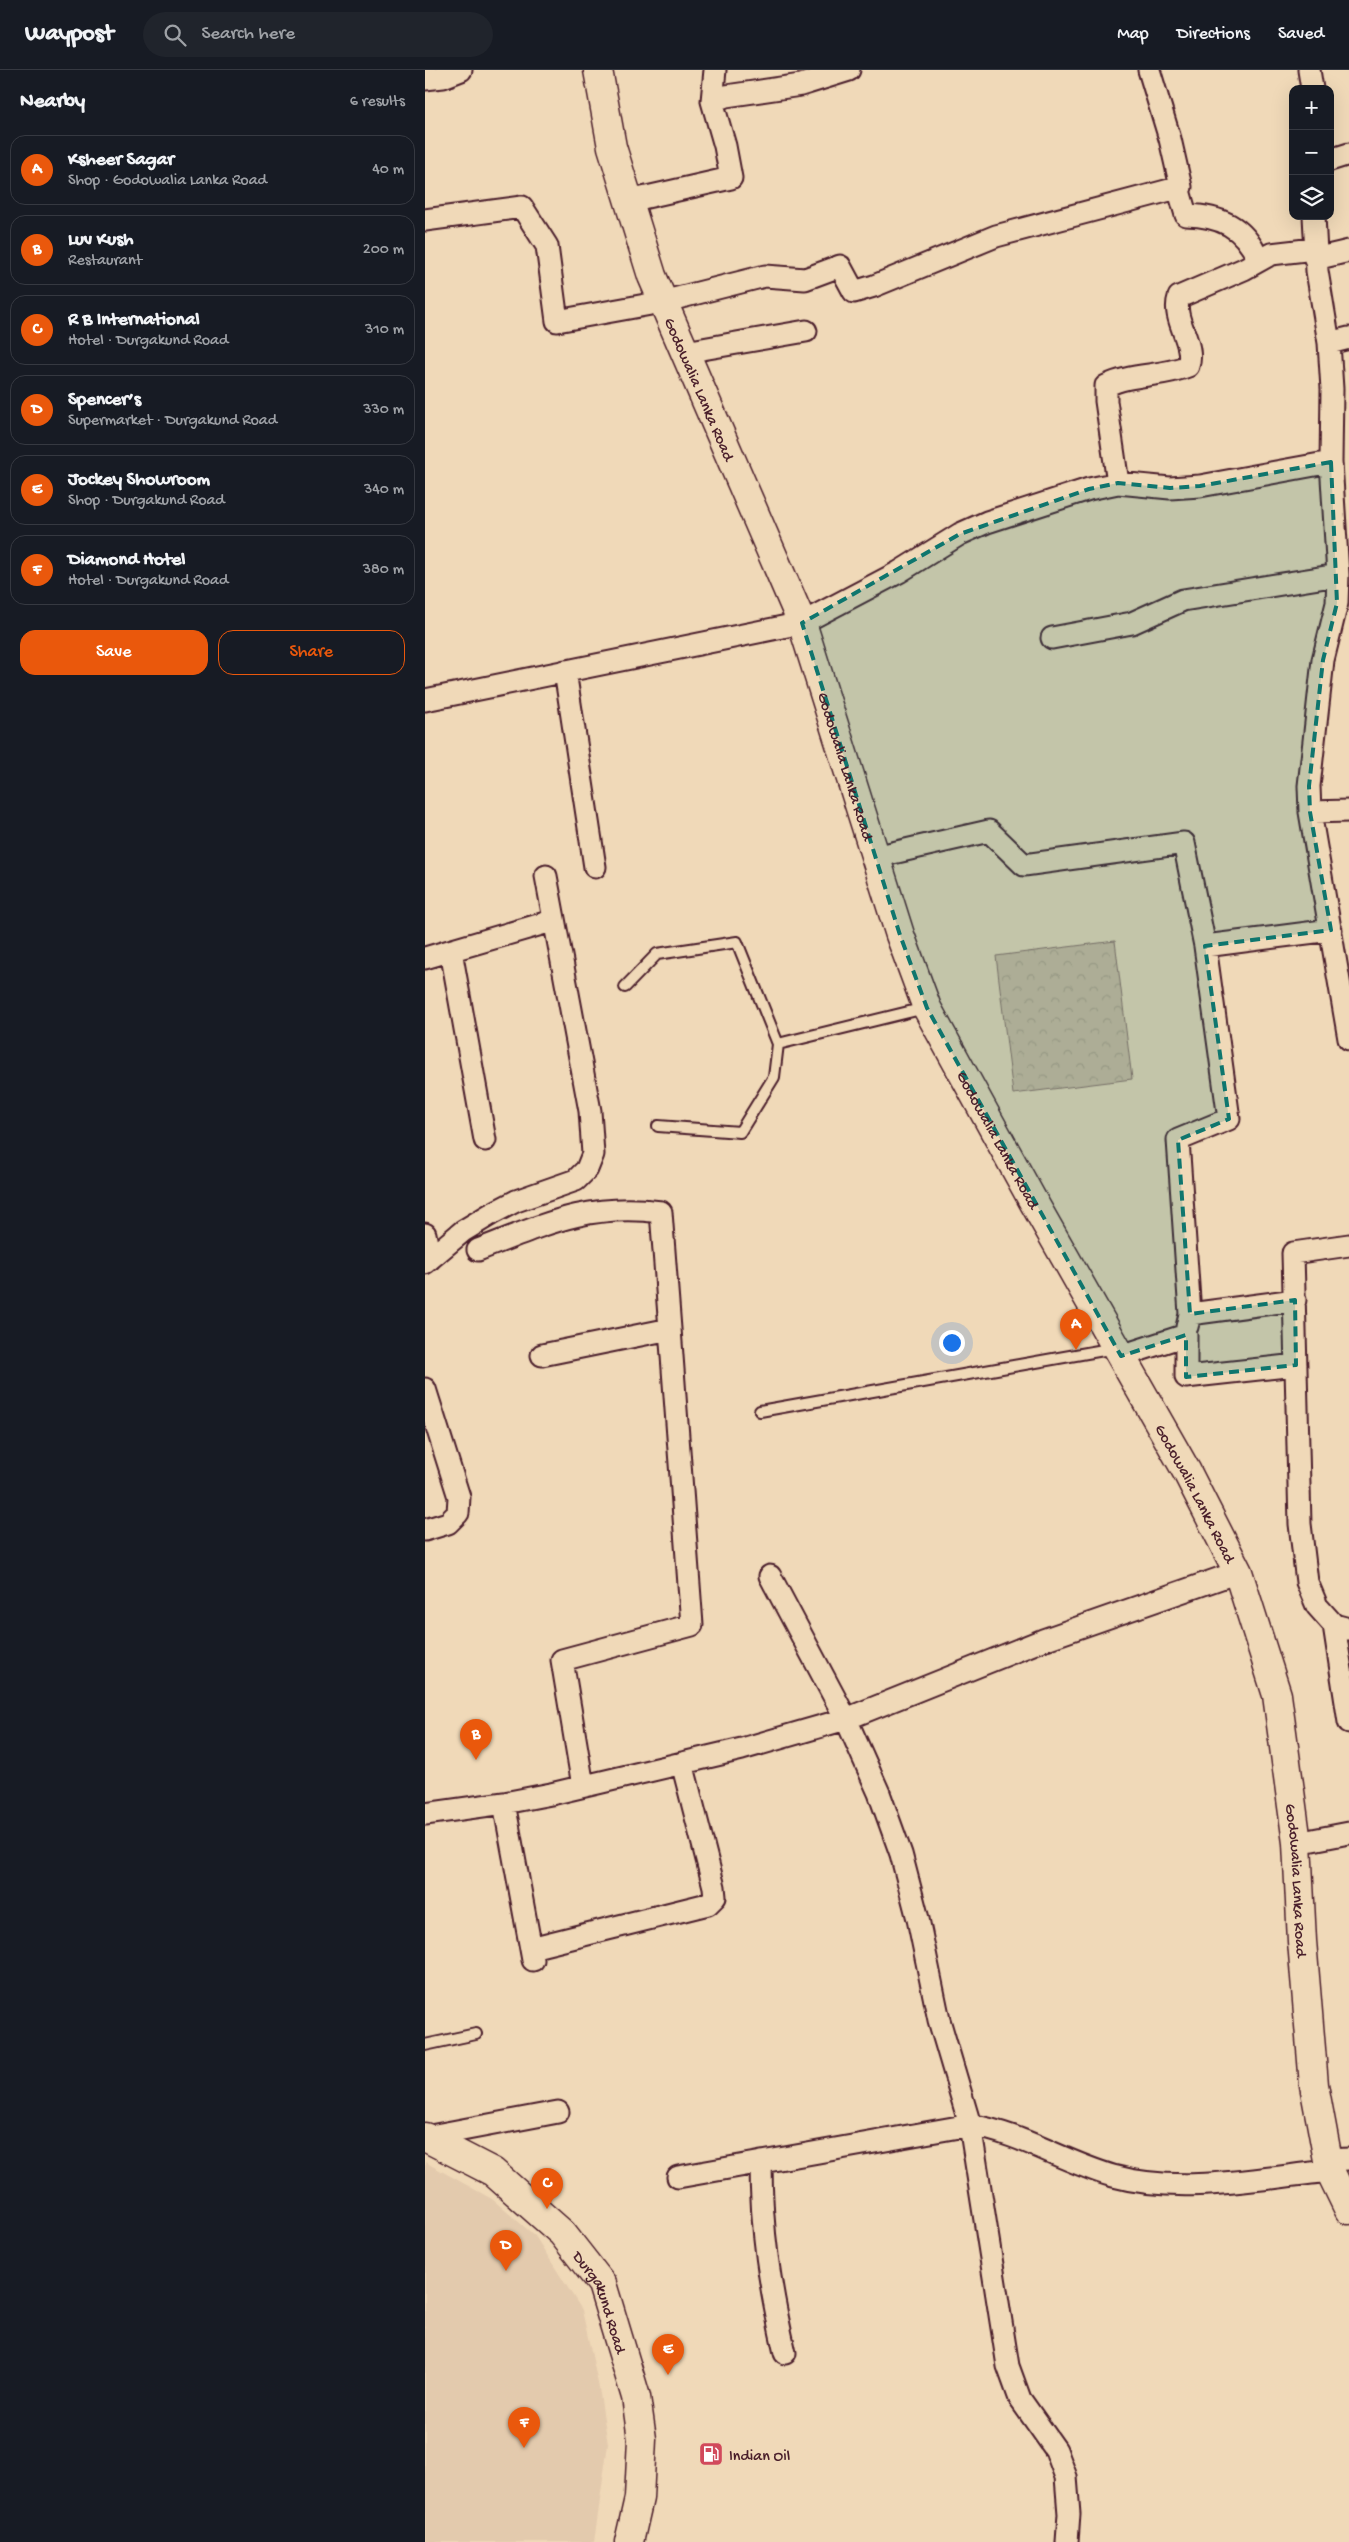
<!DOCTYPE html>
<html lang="en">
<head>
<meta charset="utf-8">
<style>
  body { margin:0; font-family:"Gochi Hand",sans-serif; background:#20242c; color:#f1f3f6 }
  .controls { position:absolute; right:15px; top:15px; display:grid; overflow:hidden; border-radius:10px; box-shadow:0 5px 20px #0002 }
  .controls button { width:45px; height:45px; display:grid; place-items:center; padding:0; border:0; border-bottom:1px solid #363941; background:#171b24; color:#f1f3f6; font:25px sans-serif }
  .you { position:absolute; left:526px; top:1272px; width:18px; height:18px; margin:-12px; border:4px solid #fff; border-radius:50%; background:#1a73e8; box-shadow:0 0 0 8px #1a73e833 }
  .badge { display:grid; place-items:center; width:32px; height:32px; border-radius:50%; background:#ea580c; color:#fff; font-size:16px; font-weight:700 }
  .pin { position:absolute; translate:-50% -41px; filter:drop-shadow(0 1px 2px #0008) }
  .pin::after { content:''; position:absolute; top:26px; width:18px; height:15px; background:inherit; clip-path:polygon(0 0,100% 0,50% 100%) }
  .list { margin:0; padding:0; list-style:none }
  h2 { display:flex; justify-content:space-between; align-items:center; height:65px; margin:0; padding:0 20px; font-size:21px }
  h2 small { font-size:16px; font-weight:400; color:#9ea1a6 }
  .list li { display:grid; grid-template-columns:32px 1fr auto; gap:15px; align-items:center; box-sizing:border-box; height:70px; margin:0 10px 10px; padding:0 10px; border:1px solid #363941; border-radius:15px }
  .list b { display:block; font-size:19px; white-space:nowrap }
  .list p { margin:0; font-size:16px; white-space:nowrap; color:#9ea1a6 }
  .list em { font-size:16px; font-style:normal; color:#9ea1a6 }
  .actions { display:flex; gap:10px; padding:15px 20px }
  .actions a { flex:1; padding:11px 0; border:1px solid #ea580c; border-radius:15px; text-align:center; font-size:18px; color:#ea580c }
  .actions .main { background:#ea580c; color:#fff }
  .icon { flex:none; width:28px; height:28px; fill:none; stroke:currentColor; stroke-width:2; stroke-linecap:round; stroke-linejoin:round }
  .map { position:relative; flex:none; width:924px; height:2472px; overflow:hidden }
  header { display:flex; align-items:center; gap:30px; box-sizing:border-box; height:70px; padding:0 25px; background:#171b24; border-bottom:1px solid #363941 }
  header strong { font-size:24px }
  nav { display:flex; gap:28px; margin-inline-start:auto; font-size:18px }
  .search { width:350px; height:45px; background:#20242c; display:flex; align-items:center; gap:12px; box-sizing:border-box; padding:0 18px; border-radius:28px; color:#9ea1a6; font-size:19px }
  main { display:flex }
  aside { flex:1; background:#171b24 }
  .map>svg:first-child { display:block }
  .built { fill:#e3caad }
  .forest { fill:url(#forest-crowns); stroke:#906d66 }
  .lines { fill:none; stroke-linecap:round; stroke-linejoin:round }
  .lane-casing { stroke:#4a1f2b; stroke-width:14 }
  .street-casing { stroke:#4a1f2b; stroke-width:25 }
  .secondary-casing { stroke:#4a1f2b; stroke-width:31 }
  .primary-casing { stroke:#4a1f2b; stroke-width:31 }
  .lane { stroke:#f0d9b8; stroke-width:10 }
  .street { stroke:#f0d9b8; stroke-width:21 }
  .secondary { stroke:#f0d9b8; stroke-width:28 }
  .primary { stroke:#f0d9b8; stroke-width:28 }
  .marked { fill:#0f766e; fill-opacity:0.2; stroke:#0f766e; stroke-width:4; stroke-dasharray:10 6; stroke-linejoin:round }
  .labels { text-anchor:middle; stroke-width:4; stroke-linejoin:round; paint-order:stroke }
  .street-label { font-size:16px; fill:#4a1f2b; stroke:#f0d9b8 }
  .poi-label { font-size:16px; fill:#4a1f2b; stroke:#f0d9b8; text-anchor:start }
</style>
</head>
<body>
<header>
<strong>Waypost</strong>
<div class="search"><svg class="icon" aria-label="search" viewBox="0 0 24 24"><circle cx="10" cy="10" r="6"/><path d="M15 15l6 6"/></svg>Search here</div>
<nav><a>Map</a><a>Directions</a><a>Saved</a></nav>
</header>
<main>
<aside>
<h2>Nearby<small>6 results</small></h2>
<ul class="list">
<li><span class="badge">A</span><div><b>Ksheer Sagar</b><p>Shop · Godowalia Lanka Road</p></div><em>40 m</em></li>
<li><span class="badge">B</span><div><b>Luv Kush</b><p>Restaurant</p></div><em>200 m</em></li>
<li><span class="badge">C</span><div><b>R B International</b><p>Hotel · Durgakund Road</p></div><em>310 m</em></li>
<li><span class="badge">D</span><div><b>Spencer’s</b><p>Supermarket · Durgakund Road</p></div><em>330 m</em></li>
<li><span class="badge">E</span><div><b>Jockey Showroom</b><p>Shop · Durgakund Road</p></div><em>340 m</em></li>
<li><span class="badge">F</span><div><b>Diamond Hotel</b><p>Hotel · Durgakund Road</p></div><em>380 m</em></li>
</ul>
<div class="actions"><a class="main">Save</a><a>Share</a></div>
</aside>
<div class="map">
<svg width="924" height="2472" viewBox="0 0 924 2472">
  <defs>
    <pattern id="forest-crowns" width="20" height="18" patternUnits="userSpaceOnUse" patternTransform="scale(1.25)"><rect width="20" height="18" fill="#d5bba0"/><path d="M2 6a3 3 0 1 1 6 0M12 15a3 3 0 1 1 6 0" fill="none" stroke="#b8a08a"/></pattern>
  </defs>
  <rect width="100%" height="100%" fill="#f0d9b8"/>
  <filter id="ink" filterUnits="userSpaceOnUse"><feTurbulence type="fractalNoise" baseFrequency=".02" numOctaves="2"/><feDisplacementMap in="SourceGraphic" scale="10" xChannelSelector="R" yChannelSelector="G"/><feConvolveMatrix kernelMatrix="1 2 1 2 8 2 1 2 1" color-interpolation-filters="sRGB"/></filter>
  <g filter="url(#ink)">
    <!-- built -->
    <path class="built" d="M0 2092 67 2129 110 2166 157 2240 174 2318 183 2374 169 2472H0Z"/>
    <!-- forest -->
    <path class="forest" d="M690 871 707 1009 588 1024 571 886Z"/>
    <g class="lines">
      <defs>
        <path id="lane" d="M200 917 232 884 312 872 353 974 349 1007 315 1062 233 1056
          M353 974 500 938
          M335 1341 690 1278
          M0 1975 51 1964"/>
        <path id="street" d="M884 0 887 19
          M0 9 18 7 36 0
          M287 31 301 26 376 15 424 0
          M905 90 924 84
          M753 117 761 145C795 146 819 156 833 189
          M204 131 306 108 300 76 287 31 290 0
          M889 146 892 201 904 273 907 319 906 392 913 505 912 533 898 590 884 716 885 742 924 969
          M0 150 97 137 122 176 132 251 237 232 340 206 380 209 415 196 429 222 449 216 571 166 756 117 745 69 724 0
          M890 189 924 181
          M904 273 924 268
          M260 282 381 261
          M693 413 681 331V316C706 303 737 307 763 296 771 273 746 250 754 227L819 199 846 184 889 179
          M627 568 707 553 758 530 913 505
          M140 601 170 797
          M0 630 377 553 474 502 535 464 562 452 664 419 693 413 745 418 775 416 906 392
          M885 742 924 741
          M450 787 564 761 599 795 759 773 780 876 906 860
          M26 881 60 1070
          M0 888 127 851
          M0 1164 5 1189
          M924 1175 868 1183 875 1454 882 1512 892 1536 909 1555 924 1559
          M53 1180C118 1155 164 1132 236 1142L245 1259
          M0 1193 38 1161 66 1144 91 1131 151 1110 162 1099 168 1084 165 1041 121 806
          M765 1244 753 1070 804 1049 780 876
          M762 1257 765 1244 870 1230
          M117 1285 245 1259 267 1555 137 1590 158 1716
          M696 1286 761 1265V1307L871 1295
          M0 1319 34 1427 33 1443 23 1453 0 1460
          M345 1506 421 1649 454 1723 476 1784 493 1849 514 1950 545 2055 583 2296 595 2329 631 2380 641 2407 644 2444 642 2472
          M909 1555 924 1652
          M79 1733 108 1890
          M0 1744 79 1733 126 1724 317 1679 421 1649 618 1570 813 1502
          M872 1773 924 1763
          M106 1878 283 1834 290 1827 289 1817 257 1693
          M0 2067 133 2042
          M903 2090 924 2089
          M336 2092C336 2161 345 2217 360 2283
          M253 2107 545 2055C595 2063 639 2092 688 2106 758 2125 834 2108 905 2101"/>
        <g id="secondary">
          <path id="s1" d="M173 0 187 77 227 206 377 553 475 865 502 938 608 1131 762 1402 813 1502 852 1625 872 1773 877 1871 889 2015 905 2101 924 2140"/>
        </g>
        <g id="primary">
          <path id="s2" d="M0 2067 68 2102 137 2163 177 2214 211 2327 217 2369 214 2428 204 2472"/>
        </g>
      </defs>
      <!-- lane casing -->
      <use href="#lane" class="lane-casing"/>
      <!-- street casing -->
      <use href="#street" class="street-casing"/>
      <!-- secondary casing -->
      <use href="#secondary" class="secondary-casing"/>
      <!-- primary casing -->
      <use href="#primary" class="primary-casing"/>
      <!-- lane -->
      <use href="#lane" class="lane"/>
      <!-- street -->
      <use href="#street" class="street"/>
      <!-- secondary -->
      <use href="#secondary" class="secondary"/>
      <!-- primary -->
      <use href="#primary" class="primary"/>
    </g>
  </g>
  <!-- marked area -->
  <path class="marked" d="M906 392 912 533 898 590 884 716 885 742 906 860 780 876 804 1049 753 1070 765 1244 870 1230 871 1295 761 1307V1265L696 1286 502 938 475 865 377 553 535 464 664 419 693 413 745 418 775 416Z"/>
  <!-- icons -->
  <defs>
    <symbol id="fuel-square" viewBox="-11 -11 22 22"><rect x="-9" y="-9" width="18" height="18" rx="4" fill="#d1495b" stroke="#f0d9b8"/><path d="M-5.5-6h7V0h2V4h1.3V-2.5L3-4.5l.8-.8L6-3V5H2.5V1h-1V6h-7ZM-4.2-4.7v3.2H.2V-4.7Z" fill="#fff"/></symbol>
  </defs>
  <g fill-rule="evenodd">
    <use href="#fuel-square" x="272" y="2370" width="28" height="28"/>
  </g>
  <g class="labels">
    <!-- street labels -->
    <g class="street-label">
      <text dy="6" stroke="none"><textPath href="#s1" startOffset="336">Godowalia Lanka Road</textPath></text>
      <text dy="6" stroke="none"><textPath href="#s1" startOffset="741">Godowalia Lanka Road</textPath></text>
      <text dy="6" stroke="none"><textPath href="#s1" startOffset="1146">Godowalia Lanka Road</textPath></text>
      <text dy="6" stroke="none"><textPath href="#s1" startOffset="1551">Godowalia Lanka Road</textPath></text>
      <text dy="6" stroke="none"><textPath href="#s1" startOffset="1956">Godowalia Lanka Road</textPath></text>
      <text dy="6" stroke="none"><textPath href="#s2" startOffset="249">Durgakund Road</textPath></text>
    </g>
    <!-- poi labels -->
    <g class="poi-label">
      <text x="304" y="2390">Indian Oil</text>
    </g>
  </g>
</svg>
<div class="controls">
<button>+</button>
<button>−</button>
<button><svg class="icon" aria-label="layers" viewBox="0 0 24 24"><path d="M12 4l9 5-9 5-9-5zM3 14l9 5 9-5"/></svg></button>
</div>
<div class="you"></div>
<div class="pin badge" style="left:651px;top:1280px">A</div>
<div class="pin badge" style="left:51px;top:1690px">B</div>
<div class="pin badge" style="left:122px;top:2139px">C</div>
<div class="pin badge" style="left:81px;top:2201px">D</div>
<div class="pin badge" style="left:243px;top:2305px">E</div>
<div class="pin badge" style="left:99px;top:2378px">F</div>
</div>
</main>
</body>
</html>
